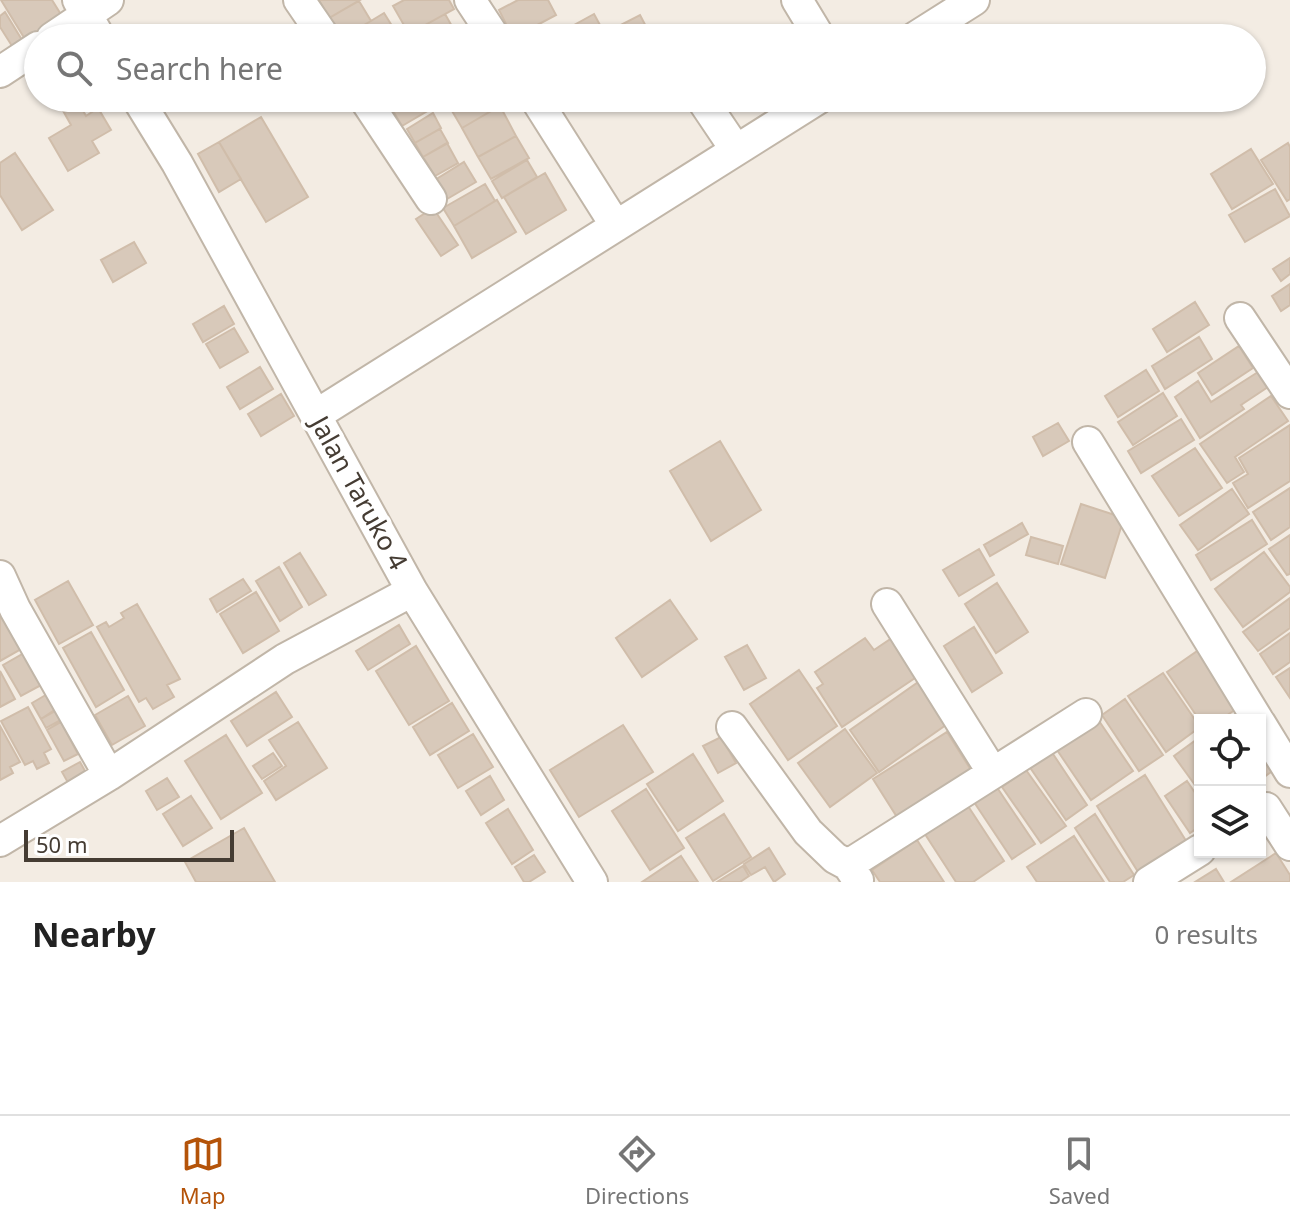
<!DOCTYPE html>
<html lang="en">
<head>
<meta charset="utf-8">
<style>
  body { margin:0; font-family:"Noto Sans",sans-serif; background:#f6f6f6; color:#222 }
  .controls { position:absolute; right:24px; bottom:24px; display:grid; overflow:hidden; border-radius:0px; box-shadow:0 2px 6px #0004 }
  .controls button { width:72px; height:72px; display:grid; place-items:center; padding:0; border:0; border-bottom:2px solid #e0e0e0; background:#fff; color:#222; font:40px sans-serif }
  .scale { position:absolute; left:24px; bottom:20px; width:210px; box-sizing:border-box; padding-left:8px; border:4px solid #453c33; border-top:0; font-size:22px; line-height:28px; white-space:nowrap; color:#453c33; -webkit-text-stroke:6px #fff; paint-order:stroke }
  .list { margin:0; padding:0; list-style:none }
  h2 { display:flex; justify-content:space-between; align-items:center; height:104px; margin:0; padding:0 32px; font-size:34px }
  h2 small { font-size:26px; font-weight:400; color:#767676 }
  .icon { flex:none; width:44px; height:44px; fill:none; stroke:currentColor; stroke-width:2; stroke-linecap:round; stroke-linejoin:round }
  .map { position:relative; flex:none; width:1290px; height:882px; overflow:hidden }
  .search { position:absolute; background:#fff; box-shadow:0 2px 6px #0004; left:24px; right:24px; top:24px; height:88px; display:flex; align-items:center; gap:20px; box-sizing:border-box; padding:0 28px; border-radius:44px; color:#767676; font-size:30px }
  .sheet { height:232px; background:#fff }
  nav { display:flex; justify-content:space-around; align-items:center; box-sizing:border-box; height:112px; border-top:2px solid #e0e0e0; background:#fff; font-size:22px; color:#767676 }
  nav a { display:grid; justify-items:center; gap:4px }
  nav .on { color:#b45309 }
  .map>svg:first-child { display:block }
  .building { fill:#d8c9ba; stroke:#d0bdaa; stroke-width:2 }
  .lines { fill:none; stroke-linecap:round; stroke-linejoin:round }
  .street-casing { stroke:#c1b6a8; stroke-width:34 }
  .street { stroke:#fff; stroke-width:30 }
  .labels { text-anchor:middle; stroke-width:8; stroke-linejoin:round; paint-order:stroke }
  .street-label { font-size:26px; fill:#453c33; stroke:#fff }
</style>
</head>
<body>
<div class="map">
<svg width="1290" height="882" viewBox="0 0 1290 882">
  <rect width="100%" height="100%" fill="#f3ece3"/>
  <!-- building -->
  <path class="building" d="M1 0H52L65 21 28 44Z
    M319 0H360L329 18Z
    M404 0H449L454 9 409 34 393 6Z
    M518 0H548L556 15 513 38 499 10Z
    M359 1 371 21 341 38 329 18Z
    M5 12 22 40 12 46 0 27V16Z
    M384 13 397 34 390 38H343Z
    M445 14 457 35 451 38H411L409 34Z
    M594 14 607 38H571L567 29Z
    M640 15 651 36 647 38H615L611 30Z
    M202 26 210 38H181Z
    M61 98H76L86 116 98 108 111 130 92 141 99 153 68 171 49 138 71 125 57 100Z
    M377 98H411L386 113Z
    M411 98H423L429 110 402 126 392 109Z
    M458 98H495L500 106 462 128 448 104Z
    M500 106 516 136 478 157 462 128Z
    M433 113 441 128 415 143 407 129Z
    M261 117 308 197 266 222 219 142Z
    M440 129 448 143 423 157 415 143Z
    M516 136 529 158 491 179 478 157Z
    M219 142 241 179 219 192 198 154Z
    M447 143 458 163 435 176 423 157Z
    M1288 143 1290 147V199L1287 201 1261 160Z
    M1251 149 1273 184 1232 209 1211 174Z
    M15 153 53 210 22 230 0 195V163Z
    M527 160 537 177 502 198 492 181Z
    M464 162 476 182 442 202 430 183Z
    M545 173 566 210 526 234 504 197Z
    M485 184 495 201 454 226 443 208Z
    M1275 189 1290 216 1245 242 1229 215Z
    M497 200 516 232 472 258 454 226Z
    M433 208 458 245 441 256 416 219Z
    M134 242 146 263 113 282 101 260Z
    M1290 258V274L1281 281 1273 269Z
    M1290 284V305L1281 311 1272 296Z
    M1195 302 1209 325 1167 352 1153 329Z
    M224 306 234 324 203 342 193 324Z
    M234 328 248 352 220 368 206 344Z
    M1199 337 1212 359 1165 389 1152 366Z
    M1239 346 1253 368 1212 395 1198 373Z
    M260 367 273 389 240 409 227 387Z
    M1146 370 1159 391 1118 417 1105 396Z
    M1258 372 1268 387 1241 405 1244 409 1200 438 1175 397 1198 381 1211 402Z
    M1163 393 1177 416 1133 445 1118 422Z
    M281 394 294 416 261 436 248 414Z
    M1271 396 1288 421 1235 457 1244 472 1227 483 1200 444Z
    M1181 419 1194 440 1141 473 1128 451Z
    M1058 423 1069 441 1043 456 1033 437Z
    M1290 425V481L1248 508 1233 483 1248 474 1239 458Z
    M720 441 761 510 711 541 670 471Z
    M1195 448 1222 488 1179 516 1152 476Z
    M1290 488V527L1271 540 1253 512Z
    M1232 489 1249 514 1198 550 1180 525Z
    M1081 504 1124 518 1105 578 1061 564Z
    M1252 520 1267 544 1211 580 1196 555Z
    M1022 523 1028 534 990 556 984 545Z
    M1290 535V574L1287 575 1269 549Z
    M1031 537 1063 546 1058 564 1026 555Z
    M979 549 994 575 959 596 943 570Z
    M1264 552 1290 587V592L1243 627 1215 589Z
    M300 553 326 595 309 605 284 563Z
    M279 567 302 607 280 621 256 581Z
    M243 579 251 591 217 612 210 599Z
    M68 581 93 625 59 644 35 600Z
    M997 583 1028 632 996 653 965 604Z
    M256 592 279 631 243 653 220 614Z
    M1290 598V628L1258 651 1243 632Z
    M670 600 697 639 642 677 616 638Z
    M137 604 180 679 167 685 174 697 153 709 146 698 139 702 97 627 106 622 109 627 124 618 121 613Z
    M2 615 21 649 0 661V616Z
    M399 625 410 644 368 670 356 651Z
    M974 627 1002 673 972 692 944 646Z
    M91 632 124 690 96 707 63 648Z
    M1290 633V662L1273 674 1260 654Z
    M865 638 874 650 892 638 918 676 842 727 817 688 823 684 815 672Z
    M747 645 766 678 744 690 725 657Z
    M416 646 449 701 409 725 376 671Z
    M1203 647 1242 705 1220 720 1200 721 1167 672Z
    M26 652 43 684 21 696 3 665Z
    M1290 668V698L1276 677Z
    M799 670 837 726 788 760 750 704Z
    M0 671 15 699 0 707Z
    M1163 673 1200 727 1166 752 1128 696Z
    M924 678 953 720 879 772 850 730Z
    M56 689 65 703 41 719 32 703Z
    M276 692 292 717 247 746 231 721Z
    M128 696 145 726 112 745 95 715Z
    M1125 699 1163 755 1139 771 1102 715Z
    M452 703 469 731 430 755 413 727Z
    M28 707 51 749 44 753 49 763 37 769 33 761 25 765 1 721Z
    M59 709 64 718 46 728 41 719Z
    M1097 718 1133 771 1091 800 1055 747Z
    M61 722 78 754 64 761 47 730Z
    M298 722 327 768 276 800 264 781 286 766 269 740Z
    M623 725 653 772 579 817 550 770Z
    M0 726 20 762 10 767 13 773 0 780Z
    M845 729 877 773 830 807 798 763Z
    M947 732 971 770 897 817 873 779Z
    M473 734 493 767 458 788 438 755Z
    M226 735 262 793 221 819 185 761Z
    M721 737 736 763 718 773 703 746Z
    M1196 740 1200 746V792L1174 756Z
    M1260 746 1275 769 1260 780Z
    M1051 751 1087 805 1066 820 1029 766Z
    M273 753 282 766 262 779 253 766Z
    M693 754 723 801 678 831 647 784Z
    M80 762 89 778 71 788 62 772Z
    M1026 770 1066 826 1041 843 1002 787Z
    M1145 775 1188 844 1140 875 1097 806Z
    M490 776 504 800 481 815 466 791Z
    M167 778 179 797 157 810 146 791Z
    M1187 781 1200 800V826L1190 833 1165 796Z
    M996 786 1035 844 1012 859 974 802Z
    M646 789 684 848 650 870 612 811Z
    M191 796 212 828 183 846 163 814Z
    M966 803 1004 861 973 882H956L923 831Z
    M508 809 533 850 512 864 486 823Z
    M724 814 751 857 713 881 686 838Z
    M1095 814 1134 875 1123 882H1110L1075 828Z
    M244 828 275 882H196L185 862Z
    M1074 836 1104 882H1037L1027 867Z
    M917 840 944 882H880L872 870Z
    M769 848 785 874 774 882 765 867 751 875 744 864Z
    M1276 853 1290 875V882H1231Z
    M534 855 545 872 529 882H524L515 867Z
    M681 856 698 882H642Z
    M743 866 749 876 740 882H717Z
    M1216 869 1224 882H1195Z"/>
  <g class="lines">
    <defs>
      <path id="street" d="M78 0 100 38
        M299 0 325 38
        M470 0 495 38
        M797 0 820 38
        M52 38 108 0
        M914 38 974 0
        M0 72 38 47
        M137 98 177 163 412 591 592 882
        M364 98 431 199
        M535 98 616 226
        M701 98 736 150
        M1240 318 1290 393
        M316 415 819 98
        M1088 442 1258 720
        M0 576 15 609 109 775
        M887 604 993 773
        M1260 723 1290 772
        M732 727 808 832 835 858 848 865 858 880
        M1266 808 1290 845
        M0 841 109 775 285 659 412 591
        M848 865 1086 714
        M1149 882 1200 850"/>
    </defs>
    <!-- street casing -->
    <use href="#street" class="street-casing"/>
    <!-- street -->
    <use href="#street" class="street"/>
  </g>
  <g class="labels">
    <!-- street labels -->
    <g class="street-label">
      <text transform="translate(359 493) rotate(61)" y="9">Jalan Taruko 4</text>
    </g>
  </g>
</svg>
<div class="controls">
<button><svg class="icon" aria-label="locate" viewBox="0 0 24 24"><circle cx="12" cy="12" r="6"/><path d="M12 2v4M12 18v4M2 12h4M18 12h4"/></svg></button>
<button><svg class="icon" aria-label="layers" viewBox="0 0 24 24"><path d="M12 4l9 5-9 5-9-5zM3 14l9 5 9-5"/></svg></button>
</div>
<div class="scale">50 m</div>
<div class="search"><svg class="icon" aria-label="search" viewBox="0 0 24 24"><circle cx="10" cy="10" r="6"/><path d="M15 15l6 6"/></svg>Search here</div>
</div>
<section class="sheet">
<h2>Nearby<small>0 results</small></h2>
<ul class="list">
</ul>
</section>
<nav>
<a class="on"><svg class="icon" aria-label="map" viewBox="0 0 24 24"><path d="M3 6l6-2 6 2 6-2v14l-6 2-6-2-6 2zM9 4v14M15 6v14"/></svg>Map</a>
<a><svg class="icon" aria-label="directions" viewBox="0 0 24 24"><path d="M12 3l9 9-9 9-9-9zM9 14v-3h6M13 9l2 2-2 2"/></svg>Directions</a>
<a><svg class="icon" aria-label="saved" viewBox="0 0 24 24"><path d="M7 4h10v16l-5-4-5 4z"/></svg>Saved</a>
</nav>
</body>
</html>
